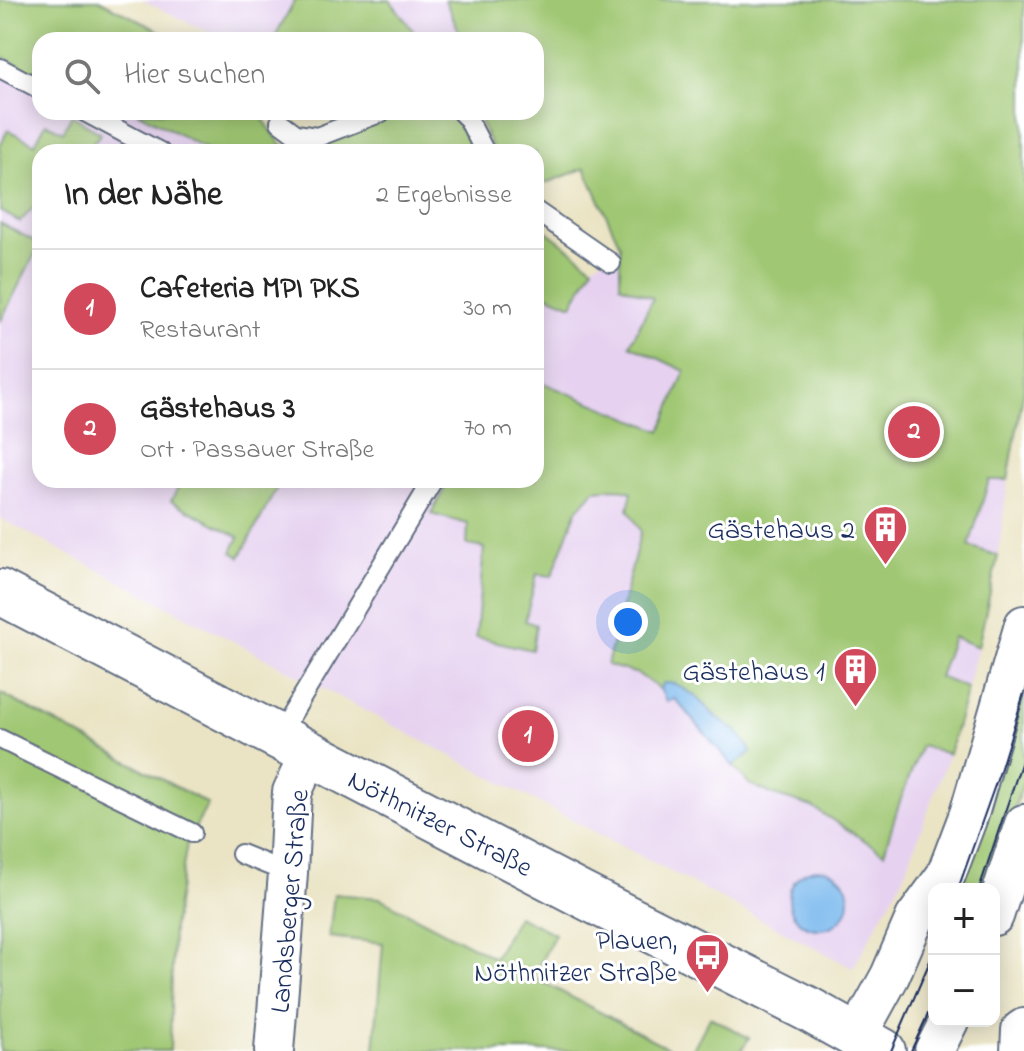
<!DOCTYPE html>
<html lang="de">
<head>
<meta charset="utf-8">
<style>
  body { margin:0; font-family:"Indie Flower",sans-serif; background:#f6f6f6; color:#222 }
  .controls { position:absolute; right:24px; bottom:24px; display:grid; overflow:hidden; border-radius:16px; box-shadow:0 4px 20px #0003 }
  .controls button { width:72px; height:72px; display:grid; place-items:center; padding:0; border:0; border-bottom:2px solid #e0e0e0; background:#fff; color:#222; font:40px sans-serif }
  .you { position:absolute; left:628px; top:622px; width:28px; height:28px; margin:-20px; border:6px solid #fff; border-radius:50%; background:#1a73e8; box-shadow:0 0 0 12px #1a73e833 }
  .badge { display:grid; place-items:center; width:52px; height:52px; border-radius:50%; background:#d1495b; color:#fff; font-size:26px; font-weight:700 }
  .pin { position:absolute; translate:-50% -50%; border:4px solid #fff; box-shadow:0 2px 8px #0006 }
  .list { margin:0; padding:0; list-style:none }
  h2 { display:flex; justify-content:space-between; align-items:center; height:104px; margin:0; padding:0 32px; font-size:34px }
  h2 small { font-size:26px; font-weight:400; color:#767676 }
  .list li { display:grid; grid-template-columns:52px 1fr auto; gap:24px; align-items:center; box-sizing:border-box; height:120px; padding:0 32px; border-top:2px solid #e0e0e0 }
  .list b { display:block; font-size:30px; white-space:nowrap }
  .list p { margin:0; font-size:26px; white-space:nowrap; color:#767676 }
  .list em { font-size:26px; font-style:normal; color:#767676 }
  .icon { flex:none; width:44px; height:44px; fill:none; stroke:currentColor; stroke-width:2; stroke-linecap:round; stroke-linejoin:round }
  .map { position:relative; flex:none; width:1024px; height:1051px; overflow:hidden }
  .search { position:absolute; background:#fff; box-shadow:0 4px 20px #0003; left:32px; top:32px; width:512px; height:88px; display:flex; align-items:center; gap:20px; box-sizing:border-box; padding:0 28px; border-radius:24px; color:#767676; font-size:30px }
  .panel { position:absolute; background:#fff; box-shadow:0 4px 20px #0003; left:32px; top:144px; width:512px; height:344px; border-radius:24px }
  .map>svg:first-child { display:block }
  .built { fill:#e6d2f0 }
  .green { fill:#a0c773; stroke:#5e7b68; stroke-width:2 }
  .water { fill:#7ab9ee; stroke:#4a74a6; stroke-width:2 }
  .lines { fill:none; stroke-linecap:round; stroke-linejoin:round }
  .service-casing { stroke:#636e82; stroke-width:22 }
  .minor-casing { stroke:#636e82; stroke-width:42 }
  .tertiary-casing { stroke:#636e82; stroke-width:48 }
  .service { stroke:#fff; stroke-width:18 }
  .minor { stroke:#fff; stroke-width:38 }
  .tertiary { stroke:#fff; stroke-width:44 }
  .tram { stroke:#1b2f5e; stroke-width:2 }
  .labels { text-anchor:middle; stroke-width:6; stroke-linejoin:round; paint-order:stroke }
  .poi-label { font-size:28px; fill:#1b2f5e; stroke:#fff; text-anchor:end }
  .street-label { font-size:28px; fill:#1b2f5e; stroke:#fff }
</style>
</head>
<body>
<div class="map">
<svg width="1024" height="1051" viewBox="0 0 1024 1051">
  <rect width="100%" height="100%" fill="#fff"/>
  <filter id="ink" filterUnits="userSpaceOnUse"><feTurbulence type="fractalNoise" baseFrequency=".0125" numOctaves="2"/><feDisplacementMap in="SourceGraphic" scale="16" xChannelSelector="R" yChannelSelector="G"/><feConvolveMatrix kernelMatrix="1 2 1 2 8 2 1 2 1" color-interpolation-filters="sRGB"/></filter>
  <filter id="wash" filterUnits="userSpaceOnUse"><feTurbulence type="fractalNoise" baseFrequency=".006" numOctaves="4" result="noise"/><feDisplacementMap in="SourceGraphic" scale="32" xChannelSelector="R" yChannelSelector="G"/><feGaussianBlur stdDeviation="1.8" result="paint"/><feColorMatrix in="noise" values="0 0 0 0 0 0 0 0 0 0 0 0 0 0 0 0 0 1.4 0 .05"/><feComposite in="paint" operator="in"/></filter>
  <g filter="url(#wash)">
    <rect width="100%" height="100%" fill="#eae4c4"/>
    <!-- built -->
    <path class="built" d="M142 0H445L463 40H225Z
      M0 36 40 57V112H143L218 152H40V480H536V293L550 298 620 245 1024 389 1008 480 998 556 978 647 949 754 904 876 853 968 0 518Z"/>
    <!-- green -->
    <path class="green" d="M0 0H99L177 40H40V76L0 56Z
      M295 0H390L420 40H273Z
      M445 0H1024V389L1008 480H989L969 546 998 556 978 647 953 637 939 677 967 688 949 754 921 746 898 807 884 853 812 807 774 795 749 784 733 766 741 760 736 731C728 726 721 721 714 715 698 701 687 684 664 683L660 689 638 674 607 665 641 531 628 509 632 492 616 488 595 490 577 510 552 576 537 574 525 621 536 625 532 650 476 637 484 548 467 545 468 524 431 514 446 486 477 485 480 480H536V385L541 382 661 431 685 371 630 345 653 298 620 285V245L585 168 536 187V152H494L476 112H536V40H463Z
      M137 112H258L280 143 295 152H212Z
      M397 112H445L461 124 475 152H315L344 135Z
      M72 115 101 134 84 152H40V200L20 222 0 211V145L8 130 35 144 46 123 63 132Z
      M0 223 40 244 0 322Z
      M536 223 593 267 572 305 536 290Z
      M182 480H281L240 557 232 552 239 537 171 501Z
      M1024 655V780L987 889H949Z
      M0 693 208 804 187 843 173 928 170 1051H0Z
      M334 894 380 898 494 958 518 916 555 934 533 977 674 1051H374L383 943 329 937Z
      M710 1017 749 1038 741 1051H692Z"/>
    <!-- water -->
    <path class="water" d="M664 683 676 684 696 697 714 715 736 731 746 743 751 752 733 766 675 699 667 702 660 689Z
      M789 899a30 30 0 1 1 60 0a30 30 0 1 1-60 0Z"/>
  </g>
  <g filter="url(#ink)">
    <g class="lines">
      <defs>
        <path id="service" d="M0 68 40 89
          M85 112 160 152
          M461 112 468 119 485 152
          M280 122 296 134 317 137 382 112
          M536 211 611 263
          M278 737 433 480
          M0 739 192 833
          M241 854 288 873"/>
        <path id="minor" d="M936 889 946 875 969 814 1024 625
          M994 916 1024 824
          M857 1036 890 976 915 918 934 892
          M274 1051 288 873 292 792 310 754
          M934 1051 949 1021
          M1020 1051 1021 1030 1024 1028"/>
        <path id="tertiary" d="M0 592 582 895 806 1008 883 1051"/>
      </defs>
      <!-- service casing -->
      <use href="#service" class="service-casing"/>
      <!-- minor casing -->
      <use href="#minor" class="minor-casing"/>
      <!-- tertiary casing -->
      <use href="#tertiary" class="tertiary-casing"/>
      <!-- service -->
      <use href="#service" class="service"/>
      <!-- minor -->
      <use href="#minor" class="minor"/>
      <!-- tertiary -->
      <use href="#tertiary" class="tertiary"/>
      <!-- tram -->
      <path class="tram" d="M958 889 999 774 1024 693
        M979 889 1024 755
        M891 1051 934 952
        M911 1051 934 1001"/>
    </g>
  </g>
  <!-- icons -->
  <defs>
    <symbol id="building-pin" viewBox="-11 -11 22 30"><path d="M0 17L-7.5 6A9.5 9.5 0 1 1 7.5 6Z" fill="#d1495b" stroke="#fff"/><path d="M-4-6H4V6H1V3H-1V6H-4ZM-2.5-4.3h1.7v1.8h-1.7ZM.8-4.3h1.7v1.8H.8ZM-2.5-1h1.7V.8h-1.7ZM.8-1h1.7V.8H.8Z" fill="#fff"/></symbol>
    <symbol id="bus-pin" viewBox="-11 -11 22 30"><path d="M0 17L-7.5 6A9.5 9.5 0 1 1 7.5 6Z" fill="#d1495b" stroke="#fff"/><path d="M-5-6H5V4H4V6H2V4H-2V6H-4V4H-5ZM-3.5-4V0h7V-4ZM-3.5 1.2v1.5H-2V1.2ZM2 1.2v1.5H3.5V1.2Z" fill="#fff"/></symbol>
  </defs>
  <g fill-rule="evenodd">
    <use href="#building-pin" x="860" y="502" width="51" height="69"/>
    <use href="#building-pin" x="830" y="644" width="51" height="69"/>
    <use href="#bus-pin" x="682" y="930" width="51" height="69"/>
  </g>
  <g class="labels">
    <!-- poi labels -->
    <g class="poi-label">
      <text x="855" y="538">Gästehaus 2</text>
      <text x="825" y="680">Gästehaus 1</text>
      <text x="677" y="949">Plauen,<tspan x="677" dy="32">Nöthnitzer Straße</tspan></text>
    </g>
    <!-- street labels -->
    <g class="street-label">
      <text transform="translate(441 822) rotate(27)" y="10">Nöthnitzer Straße</text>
      <text transform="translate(288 901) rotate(-85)" y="10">Landsberger Straße</text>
    </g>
  </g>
</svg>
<div class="controls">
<button>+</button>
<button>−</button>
</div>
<div class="you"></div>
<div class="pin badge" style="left:528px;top:736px">1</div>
<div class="pin badge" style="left:914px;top:432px">2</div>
<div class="search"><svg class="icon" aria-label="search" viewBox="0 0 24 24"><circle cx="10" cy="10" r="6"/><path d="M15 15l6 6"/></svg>Hier suchen</div>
<section class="panel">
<h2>In der Nähe<small>2 Ergebnisse</small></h2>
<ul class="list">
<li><span class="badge">1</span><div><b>Cafeteria MPI PKS</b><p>Restaurant</p></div><em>30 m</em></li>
<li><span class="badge">2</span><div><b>Gästehaus 3</b><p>Ort · Passauer Straße</p></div><em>70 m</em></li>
</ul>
</section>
</div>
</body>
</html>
